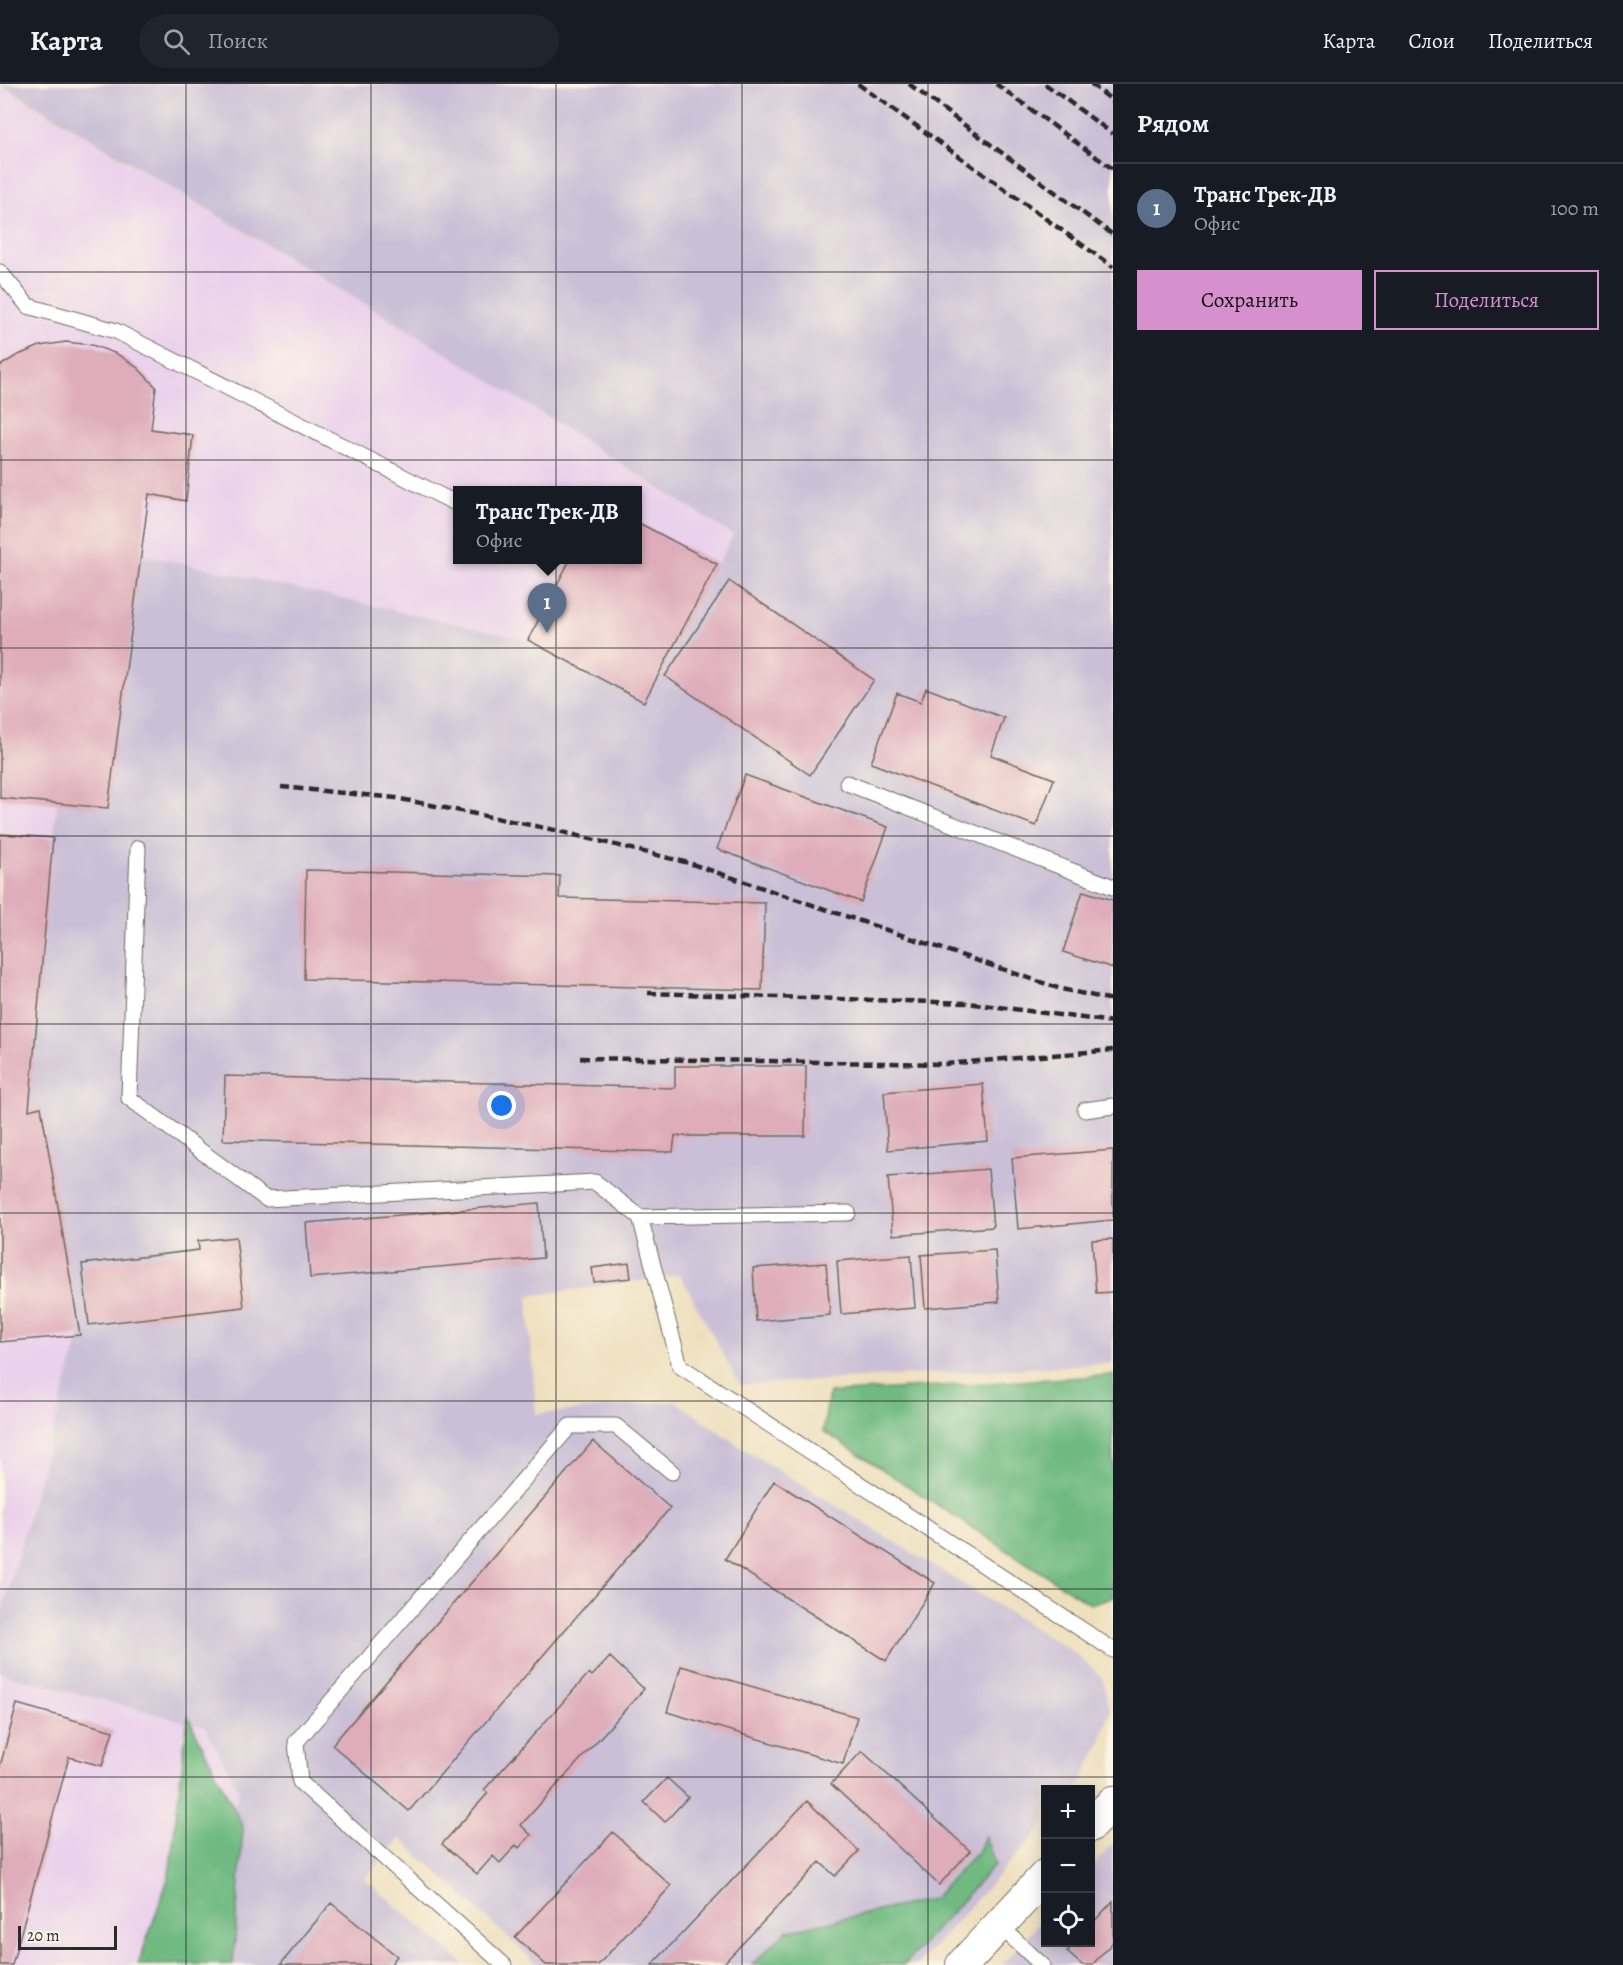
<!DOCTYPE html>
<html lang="ru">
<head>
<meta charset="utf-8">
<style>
  body { margin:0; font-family:Alegreya,serif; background:#20242c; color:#f1f3f6 }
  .controls { position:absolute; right:18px; bottom:18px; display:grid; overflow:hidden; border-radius:0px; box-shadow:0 3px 15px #0003 }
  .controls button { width:54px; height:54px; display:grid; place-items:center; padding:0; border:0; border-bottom:2px solid #363941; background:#171b24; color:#f1f3f6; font:30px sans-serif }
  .scale { position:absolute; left:18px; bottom:15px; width:99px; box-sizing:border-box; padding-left:6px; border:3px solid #2b2b2b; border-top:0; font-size:16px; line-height:21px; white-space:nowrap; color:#2b2b2b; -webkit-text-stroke:4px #fcf5e5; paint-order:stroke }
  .you { position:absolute; left:502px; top:1022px; width:21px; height:21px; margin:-15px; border:4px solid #fff; border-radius:50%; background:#1a73e8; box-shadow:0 0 0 9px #1a73e833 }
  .badge { display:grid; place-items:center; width:39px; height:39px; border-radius:50%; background:#d690ce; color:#fff; font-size:20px; font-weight:700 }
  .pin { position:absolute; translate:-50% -50px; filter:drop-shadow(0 2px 3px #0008) }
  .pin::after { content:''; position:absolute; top:32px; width:21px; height:18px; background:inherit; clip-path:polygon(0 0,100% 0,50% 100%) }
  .popup { position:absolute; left:453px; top:402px; width:189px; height:78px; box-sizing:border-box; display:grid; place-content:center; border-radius:0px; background:#171b24; filter:drop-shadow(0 2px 4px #0005); font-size:20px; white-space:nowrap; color:#9ea1a6 }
  .popup b { font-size:22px; color:#f1f3f6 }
  .popup::after { content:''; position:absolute; left:50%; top:100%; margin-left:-12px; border:12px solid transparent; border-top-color:#171b24 }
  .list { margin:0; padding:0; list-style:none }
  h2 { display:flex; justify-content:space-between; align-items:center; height:78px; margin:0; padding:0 24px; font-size:26px }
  h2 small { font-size:20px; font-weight:400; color:#9ea1a6 }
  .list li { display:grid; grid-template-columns:39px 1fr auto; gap:18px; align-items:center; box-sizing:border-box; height:90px; padding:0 24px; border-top:2px solid #363941 }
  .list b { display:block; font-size:22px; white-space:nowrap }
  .list p { margin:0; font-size:20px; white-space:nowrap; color:#9ea1a6 }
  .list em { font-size:20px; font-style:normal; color:#9ea1a6 }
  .actions { display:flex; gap:12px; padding:18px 24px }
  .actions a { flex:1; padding:14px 0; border:2px solid #d690ce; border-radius:0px; text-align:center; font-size:21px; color:#d690ce }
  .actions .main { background:#d690ce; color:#111 }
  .icon { flex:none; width:33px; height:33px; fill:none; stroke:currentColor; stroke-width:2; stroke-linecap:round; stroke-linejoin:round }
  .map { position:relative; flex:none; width:1113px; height:1881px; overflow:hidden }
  header { display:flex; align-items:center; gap:36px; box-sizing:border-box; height:84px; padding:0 30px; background:#171b24; border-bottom:2px solid #363941 }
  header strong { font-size:28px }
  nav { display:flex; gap:33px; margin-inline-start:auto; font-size:21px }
  .search { width:420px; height:54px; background:#20242c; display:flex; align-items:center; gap:15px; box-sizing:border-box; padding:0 21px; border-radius:33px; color:#9ea1a6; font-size:22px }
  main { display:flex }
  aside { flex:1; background:#171b24 }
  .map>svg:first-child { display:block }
  .built { fill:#ead1ec; fill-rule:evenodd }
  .industrial { fill:#cabfd6 }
  .forest { fill:#70ba82; stroke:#4e7256; stroke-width:1.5 }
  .building { fill:#deacba }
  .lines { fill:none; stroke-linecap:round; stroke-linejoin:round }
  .lane-casing { stroke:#6f6a5f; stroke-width:17 }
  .street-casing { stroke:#6f6a5f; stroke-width:34 }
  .lane { stroke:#fff; stroke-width:15 }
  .street { stroke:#fff; stroke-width:32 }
  .rail { stroke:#2b2b2b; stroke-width:4.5; stroke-dasharray:9 4.5; stroke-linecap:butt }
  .grid { fill:none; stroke:#2b2b2b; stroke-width:1.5; stroke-opacity:0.55 }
</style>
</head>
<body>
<header>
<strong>Карта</strong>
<div class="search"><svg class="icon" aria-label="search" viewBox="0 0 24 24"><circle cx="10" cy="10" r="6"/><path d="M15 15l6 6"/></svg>Поиск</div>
<nav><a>Карта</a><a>Слои</a><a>Поделиться</a></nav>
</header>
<main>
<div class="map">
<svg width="1113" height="1881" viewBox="0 0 1113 1881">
  <rect width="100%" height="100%" fill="#fcf5e5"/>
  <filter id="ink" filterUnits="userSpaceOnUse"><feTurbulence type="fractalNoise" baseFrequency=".0167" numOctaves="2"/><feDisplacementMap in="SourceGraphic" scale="12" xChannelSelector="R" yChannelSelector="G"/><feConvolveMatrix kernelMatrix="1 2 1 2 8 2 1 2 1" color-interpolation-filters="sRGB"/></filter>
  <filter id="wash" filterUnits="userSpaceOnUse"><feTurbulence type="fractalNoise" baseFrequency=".008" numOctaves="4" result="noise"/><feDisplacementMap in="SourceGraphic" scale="24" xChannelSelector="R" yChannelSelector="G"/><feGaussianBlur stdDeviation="1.35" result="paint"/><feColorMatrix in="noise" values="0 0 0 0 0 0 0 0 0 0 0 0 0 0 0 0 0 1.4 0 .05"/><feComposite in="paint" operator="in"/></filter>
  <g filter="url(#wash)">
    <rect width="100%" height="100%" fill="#eee0bf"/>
    <!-- built -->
    <path class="built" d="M0 2 459 277 733 450 644 618 57 719 29 1026 41 1023 80 1251 0 1534ZM457 406H637V476H457Z
      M0 1589 205 1643 239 1706 188 1881H0Z"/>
    <!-- industrial -->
    <path class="industrial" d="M0 0H1113V1279L740 1301 680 1191 528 1212 536 1330 675 1317 739 1362 1075 1569 1102 1594 1110 1626 1101 1658 1077 1705 1046 1706 1045 1740 917 1881H538L400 1754 365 1795 465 1881H188L239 1706 205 1643 0 1589V1534L80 1251 41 1024 29 1026 57 719 141 470 528 556 644 618 733 451 459 277Z
      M1113 1759V1881H1001L1045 1832 1046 1858H1090L1091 1784Z"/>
    <!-- forest -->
    <path class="forest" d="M1113 1291V1513L1090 1520 823 1347 829 1309Z
      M188 1633 243 1743 233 1880 138 1881 169 1792Z
      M985 1752 995 1780 904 1881H752L787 1847 933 1815 980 1765Z"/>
    <g id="blocks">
      <!-- building -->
      <path class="building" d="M66 258 92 261 117 270 138 284 156 303 151 345 193 351 186 417 149 410 108 724 0 714V282L16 272 40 262Z
        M637 438 717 480 644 618 528 556 570 476H637Z
        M729 497 874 596 810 691 665 592Z
        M926 604 1004 634 991 671 1054 695 1036 742 871 679 897 609 921 618Z
        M745 691 888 743 861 818 717 765Z
        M0 750 53 754 29 1026 41 1023 80 1251 0 1258Z
        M306 786 560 792 559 814 765 819 762 906 304 895Z
        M1083 807 1113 816V884L1063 868Z
        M675 982H806L805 1052H675L673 1068 223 1056 225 992 675 1004Z
        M983 1000 988 1057 888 1066 884 1008Z
        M1113 1066V1136L1018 1145 1012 1074Z
        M988 1085 993 1143 893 1151 888 1093Z
        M539 1119 543 1174 310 1194 306 1139Z
        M236 1153 244 1223 89 1241 82 1180 199 1166 198 1157Z
        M1113 1155V1208L1096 1209 1092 1156Z
        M995 1166 999 1218 925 1224 921 1171Z
        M911 1171 915 1224 841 1230 837 1177Z
        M629 1179 631 1194 594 1198 592 1184Z
        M826 1179 830 1231 756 1237 753 1184Z
        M593 1357 670 1424 409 1727 332 1661Z
        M774 1397 935 1499 886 1577 725 1475Z
        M610 1573 644 1605 521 1741 531 1751 519 1764 516 1761 500 1779 493 1772 477 1790 442 1760 488 1709 484 1706 589 1589 592 1592Z
        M681 1582 857 1633 843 1680 667 1628Z
        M17 1620 113 1647 102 1682 69 1673 12 1881H0V1682Z
        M862 1667 970 1767 939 1801 831 1700Z
        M667 1694 688 1713 665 1738 644 1718Z
        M807 1717 859 1767 835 1792 820 1778 722 1881H652Z
        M613 1748 671 1802 598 1881H546L515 1853Z
        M1113 1817V1858L1092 1881H1082L1067 1868 1075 1858H1090V1842Z
        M331 1819 397 1872 390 1881H280Z"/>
    </g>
  </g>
  <g filter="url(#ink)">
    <use href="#blocks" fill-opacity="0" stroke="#6f6a5f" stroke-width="1.5"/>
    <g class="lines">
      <defs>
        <path id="lane" d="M0 188 28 222 116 247 457 420
          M847 699 1113 803
          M138 764 129 1014 266 1115 595 1098 640 1133 848 1129
          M1085 1026 1113 1022
          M640 1133 680 1282 1113 1566
          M999 1841 1042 1881
          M504 1881 300 1698 296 1658 570 1342H616L672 1388"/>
        <path id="street" d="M1090 1742 1113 1718
          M962 1881 1046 1791"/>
      </defs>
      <!-- lane casing -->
      <use href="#lane" class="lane-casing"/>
      <!-- street casing -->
      <use href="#street" class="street-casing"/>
      <!-- lane -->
      <use href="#lane" class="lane"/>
      <!-- street -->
      <use href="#street" class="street"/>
      <!-- rail -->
      <path class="rail" d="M858 0 1113 183
        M909 0 1113 151
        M996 0 1113 85
        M1045 0 1113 50
        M1091 0 1113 17
        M281 703 396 714 550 745 689 779 1061 905 1113 916
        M648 909 968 919 1113 938
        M580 974 945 980 1113 966"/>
    </g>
  </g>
  <!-- grid -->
  <path class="grid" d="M186 0V1881M371 0V1881M556 0V1881M742 0V1881M928 0V1881M0 188H1113M0 376H1113M0 564H1113M0 752H1113M0 940H1113M0 1129H1113M0 1317H1113M0 1505H1113M0 1693H1113"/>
</svg>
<div class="controls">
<button>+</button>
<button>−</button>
<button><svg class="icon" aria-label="locate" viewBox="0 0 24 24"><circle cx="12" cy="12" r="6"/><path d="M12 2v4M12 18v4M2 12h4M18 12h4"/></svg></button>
</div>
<div class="scale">20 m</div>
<div class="you"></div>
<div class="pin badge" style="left:547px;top:549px;background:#5c6f8a">1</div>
<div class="popup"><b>Транс Трек-ДВ</b>Офис</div>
</div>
<aside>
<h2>Рядом<small></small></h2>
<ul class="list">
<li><span class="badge" style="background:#5c6f8a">1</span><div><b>Транс Трек-ДВ</b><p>Офис</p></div><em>100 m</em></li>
</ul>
<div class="actions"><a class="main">Сохранить</a><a>Поделиться</a></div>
</aside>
</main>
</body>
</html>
